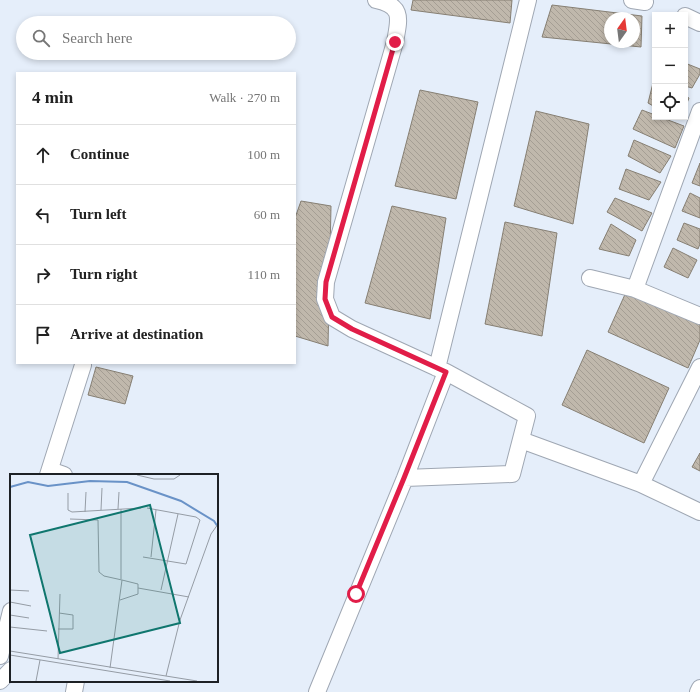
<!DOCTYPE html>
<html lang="en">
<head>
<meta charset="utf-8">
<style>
  body { margin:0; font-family:"Times New Roman",serif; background:#f2f2f2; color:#222 }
  .controls { position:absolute; right:12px; top:12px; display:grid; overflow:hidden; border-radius:0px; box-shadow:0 2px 6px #0003 }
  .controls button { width:36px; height:36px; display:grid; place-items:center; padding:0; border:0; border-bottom:1px solid #e0e0e0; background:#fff; color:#222; font:20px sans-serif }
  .compass { position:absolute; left:604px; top:12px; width:36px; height:36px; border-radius:50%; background:#fff; box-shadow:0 2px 6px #0003; rotate:14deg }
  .stop { position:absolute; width:12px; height:12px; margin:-9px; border:3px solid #e11d48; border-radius:50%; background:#fff }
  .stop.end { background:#e11d48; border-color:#fff; box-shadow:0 1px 4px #0008 }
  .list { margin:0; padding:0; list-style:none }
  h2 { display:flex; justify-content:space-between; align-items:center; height:52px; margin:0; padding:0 16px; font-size:17px }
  h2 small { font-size:13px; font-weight:400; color:#767676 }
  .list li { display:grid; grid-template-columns:26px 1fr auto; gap:12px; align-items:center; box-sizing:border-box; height:60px; padding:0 16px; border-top:1px solid #e0e0e0 }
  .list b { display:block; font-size:15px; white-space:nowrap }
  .list em { font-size:13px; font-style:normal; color:#767676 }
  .icon { flex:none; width:22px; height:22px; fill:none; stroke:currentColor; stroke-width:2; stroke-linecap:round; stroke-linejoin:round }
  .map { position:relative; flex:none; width:700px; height:692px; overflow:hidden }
  .search { position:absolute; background:#fff; box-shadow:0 2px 6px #0003; left:16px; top:16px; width:280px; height:44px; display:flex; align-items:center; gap:10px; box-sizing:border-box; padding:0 14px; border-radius:22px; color:#767676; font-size:15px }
  .panel { position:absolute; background:#fff; box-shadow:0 2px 6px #0003; left:16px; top:72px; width:280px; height:292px; border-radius:0px }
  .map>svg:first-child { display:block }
  .building { fill:url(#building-back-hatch); stroke:#867f73; fill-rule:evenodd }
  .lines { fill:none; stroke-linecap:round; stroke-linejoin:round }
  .minor-casing { stroke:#9fa7b3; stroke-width:18 }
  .minor { stroke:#fff; stroke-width:16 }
  .route { stroke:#e11d48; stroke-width:5 }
  .inset-river { fill:none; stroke:#6992c7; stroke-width:2 }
  .inset-road { fill:none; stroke:#959ca5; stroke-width:1 }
  .view { fill:#0f766e; fill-opacity:0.15; stroke:#0f766e; stroke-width:2 }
  .inset-edge { fill:none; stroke:#1d2125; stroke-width:2 }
</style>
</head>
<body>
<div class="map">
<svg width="700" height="692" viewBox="0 0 700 692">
  <defs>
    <pattern id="building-back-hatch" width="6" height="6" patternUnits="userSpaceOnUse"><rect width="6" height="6" fill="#c0b8ac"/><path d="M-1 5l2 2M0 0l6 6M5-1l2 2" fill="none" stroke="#a59e94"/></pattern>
  </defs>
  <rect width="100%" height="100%" fill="#e5eefa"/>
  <!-- building -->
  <path class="building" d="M413 0H512L510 23 411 10Z
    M552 5 642 16 641 47 542 37ZM610 18H634V42H610Z
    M685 63 700 69V74L692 88 685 86Z
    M653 83 655 84V107L648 103Z
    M420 90 478 102 456 199 395 186Z
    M685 96 689 98 685 108Z
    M642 110 655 115V117H660L684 126 675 148 633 129Z
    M536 111 589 124 573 224 514 206Z
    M634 140 671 156 660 173 628 156Z
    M700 163V186L692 183Z
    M626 169 661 182 649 200 619 189Z
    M690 193 700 198V218L682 211Z
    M615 198 652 213 642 231 607 212Z
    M301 201 331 206 328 346 295 336V218Z
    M392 206 446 218 430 319 365 303Z
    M505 222 557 233 542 336 485 324Z
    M684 223 700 229V244L698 249 677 240Z
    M611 224 636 240 629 256 599 249Z
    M673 248 697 260 688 278 664 267Z
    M627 290 700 322V340L688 368 608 332Z
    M587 350 669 388 644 443 562 405Z
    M96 367 133 376 125 404 88 395Z
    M700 453V471L692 467Z"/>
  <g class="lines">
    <defs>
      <path id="minor" d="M376 0C404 6 399 19 395 42L326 282 325 299 332 317 352 329 446 372
        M632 0 645 2
        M685 16 700 23
        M590 278 635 289 700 316
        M635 289 700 111
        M437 368 528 0
        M521 440 641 484 700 512
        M50 470 64 475
        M48 475 83 365
        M641 484 700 367
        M0 656 11 611
        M0 681 11 670
        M74 692 76 681
        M317 692 405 478 446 372 527 416 512 474 405 478
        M698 692 700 688"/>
    </defs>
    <!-- minor casing -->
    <use href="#minor" class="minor-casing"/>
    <!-- minor -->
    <use href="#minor" class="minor"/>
  </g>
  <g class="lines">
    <!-- route -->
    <path class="route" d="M356 594 404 478 446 372 352 329 332 317 325 299 326 282 395 42"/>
  </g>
  <!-- overview -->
  <g transform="translate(10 474)">
    <rect width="208" height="208" fill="#e5eefa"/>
    <path class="inset-river" d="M0 13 18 8 38 12 80 7 117 8 171 27 204 47 208 53"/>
    <path class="inset-road" d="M127 1 144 5H164L170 1M58 19V36L62 38 131 34M108 35 109 18M111 35V105M91 36 92 14M75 38 76 18M60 45 88 46 89 98 94 102 112 106M133 83 176 90 190 46 186 43 137 34M141 83 146 36M128 114 179 123M0 116 19 117M151 116 168 40M0 128 21 132M0 141 19 144M0 153 37 157M48 155H63V141L49 139M0 177 187 207M0 181 160 207M48 185 50 120M100 194 112 106 128 110V120L110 126M156 202 170 146 201 60 208 50M26 207 30 186"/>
    <path class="view" d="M140 31 170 149 50 179 20 61Z"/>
    <rect width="208" height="208" class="inset-edge"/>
  </g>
</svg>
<div class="controls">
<button>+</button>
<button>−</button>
<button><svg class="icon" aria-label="locate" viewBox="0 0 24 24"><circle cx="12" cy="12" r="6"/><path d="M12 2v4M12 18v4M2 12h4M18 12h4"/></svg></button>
</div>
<svg class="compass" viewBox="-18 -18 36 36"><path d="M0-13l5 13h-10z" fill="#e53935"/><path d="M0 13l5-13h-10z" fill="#767676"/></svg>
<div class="stop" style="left:356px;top:594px"></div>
<div class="stop end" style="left:395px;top:42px"></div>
<div class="search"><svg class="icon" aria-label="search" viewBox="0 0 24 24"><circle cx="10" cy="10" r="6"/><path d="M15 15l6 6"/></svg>Search here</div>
<section class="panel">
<h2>4 min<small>Walk · 270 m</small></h2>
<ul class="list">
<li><svg class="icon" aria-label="ahead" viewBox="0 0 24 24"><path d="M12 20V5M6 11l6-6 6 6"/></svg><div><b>Continue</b></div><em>100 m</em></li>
<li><svg class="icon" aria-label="left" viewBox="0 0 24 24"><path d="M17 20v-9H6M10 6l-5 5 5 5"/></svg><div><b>Turn left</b></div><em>60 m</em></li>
<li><svg class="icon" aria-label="right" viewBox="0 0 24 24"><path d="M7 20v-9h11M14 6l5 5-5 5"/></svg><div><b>Turn right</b></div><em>110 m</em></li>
<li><svg class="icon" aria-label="arrive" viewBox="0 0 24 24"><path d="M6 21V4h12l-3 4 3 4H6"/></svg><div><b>Arrive at destination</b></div></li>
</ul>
</section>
</div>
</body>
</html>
